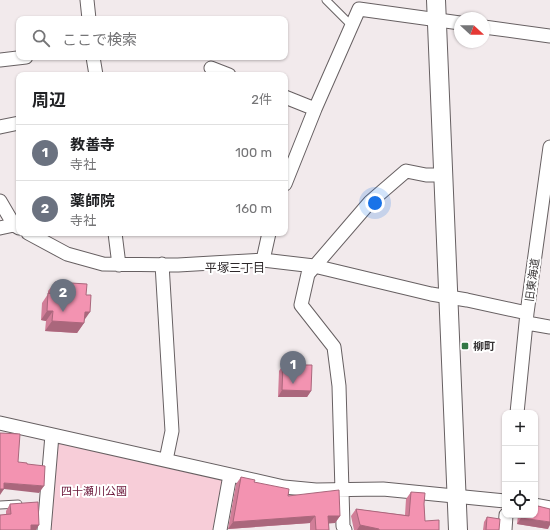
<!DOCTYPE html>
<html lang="ja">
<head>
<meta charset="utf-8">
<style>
  body { margin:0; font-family:Rubik,"Noto Sans JP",sans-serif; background:#f2f2f2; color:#202124 }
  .controls { position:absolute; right:12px; bottom:12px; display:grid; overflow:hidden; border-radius:8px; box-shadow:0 1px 3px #0004 }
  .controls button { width:36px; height:36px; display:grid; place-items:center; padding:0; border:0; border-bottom:1px solid #e0e0e0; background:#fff; color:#202124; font:20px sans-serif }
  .compass { position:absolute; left:454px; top:12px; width:36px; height:36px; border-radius:50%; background:#fff; box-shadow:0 1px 3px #0004; rotate:111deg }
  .you { position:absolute; left:375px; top:203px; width:14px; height:14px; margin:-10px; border:3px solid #fff; border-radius:50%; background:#1a73e8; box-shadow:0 0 0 6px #1a73e833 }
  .badge { display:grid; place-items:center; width:26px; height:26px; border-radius:50%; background:#317845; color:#fff; font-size:13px; font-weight:700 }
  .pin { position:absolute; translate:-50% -33px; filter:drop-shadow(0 1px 2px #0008) }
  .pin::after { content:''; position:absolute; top:21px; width:14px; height:12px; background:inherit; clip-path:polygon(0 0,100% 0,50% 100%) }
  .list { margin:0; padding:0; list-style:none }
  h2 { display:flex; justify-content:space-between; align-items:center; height:52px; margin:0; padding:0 16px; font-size:17px }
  h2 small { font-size:13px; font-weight:400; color:#757577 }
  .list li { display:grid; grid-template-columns:26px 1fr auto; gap:12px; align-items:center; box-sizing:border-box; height:56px; padding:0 16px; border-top:1px solid #e0e0e0 }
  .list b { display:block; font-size:15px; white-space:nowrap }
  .list p { margin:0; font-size:13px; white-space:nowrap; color:#757577 }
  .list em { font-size:13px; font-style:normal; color:#757577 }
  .icon { flex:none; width:22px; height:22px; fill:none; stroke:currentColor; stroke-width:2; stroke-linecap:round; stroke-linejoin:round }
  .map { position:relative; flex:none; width:550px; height:530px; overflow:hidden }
  .search { position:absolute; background:#fff; box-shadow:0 1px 3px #0004; left:16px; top:16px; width:272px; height:44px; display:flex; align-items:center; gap:10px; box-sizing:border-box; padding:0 14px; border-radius:8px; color:#757577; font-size:15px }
  .panel { position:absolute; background:#fff; box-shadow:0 1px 3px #0004; left:16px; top:72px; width:272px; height:164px; border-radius:8px }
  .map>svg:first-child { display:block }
  .green { fill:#f7cdd8 }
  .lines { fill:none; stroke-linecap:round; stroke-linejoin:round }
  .lane-casing { stroke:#676062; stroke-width:9 }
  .street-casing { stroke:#676062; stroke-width:15 }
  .secondary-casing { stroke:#676062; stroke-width:20 }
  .lane { stroke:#fff; stroke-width:7 }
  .street { stroke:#fff; stroke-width:13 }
  .secondary { stroke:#fff; stroke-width:18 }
  .wall { fill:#d17e98 }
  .shaded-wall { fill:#aa677c }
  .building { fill:#f393b1; stroke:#aa677c }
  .poi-dot { fill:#317845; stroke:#fff; stroke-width:1.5 }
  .labels { text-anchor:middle; stroke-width:4; stroke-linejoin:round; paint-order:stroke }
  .street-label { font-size:11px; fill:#373435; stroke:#fff }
  .poi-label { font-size:11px; font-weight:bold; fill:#373435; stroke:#fff; text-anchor:start }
  .park-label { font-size:11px; fill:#6a1639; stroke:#fff }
  .neighbourhood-label { font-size:12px; fill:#2e282a; stroke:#fff }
</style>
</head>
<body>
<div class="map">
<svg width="550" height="530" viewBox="0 0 550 530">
  <rect width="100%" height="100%" fill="#f2eaec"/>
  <!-- green -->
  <path class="green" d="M61 443 220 479 224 483 215 530H51L57 448 58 445Z"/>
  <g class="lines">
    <defs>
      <path id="lane" d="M326 0 352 26
        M0 505 18 504"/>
      <path id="street" d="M87 0 89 19
        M484 27 550 36
        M93 57 96 75
        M0 60 26 57
        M211 68 229 75
        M285 97 315 109
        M0 127 19 123
        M285 184 315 109 359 9 460 23
        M0 201 14 225
        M0 228 14 225 19 228
        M28 233 67 254 103 264 178 265 263 260 314 266 431 294 467 300 527 313
        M115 233 119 265
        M263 260 269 233
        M162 264 172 431 166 460
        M527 323 550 327
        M517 413 527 313 550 147
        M0 423 284 487 316 490 383 489 505 501
        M535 505 550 508
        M44 530 52 435
        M220 530 230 475
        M345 530 343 526 339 386 334 347 301 305 308 274 370 202 406 171 426 175H444
        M505 530 506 515"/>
      <path id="secondary" d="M436 0 458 530"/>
    </defs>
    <!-- lane casing -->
    <use href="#lane" class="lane-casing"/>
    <!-- street casing -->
    <use href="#street" class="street-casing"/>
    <!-- secondary casing -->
    <use href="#secondary" class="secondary-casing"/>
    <!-- lane -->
    <use href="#lane" class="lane"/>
    <!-- street -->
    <use href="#street" class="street"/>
    <!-- secondary -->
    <use href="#secondary" class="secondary"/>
  </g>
  <!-- wall -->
  <path class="wall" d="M55 282 84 321V323L77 333 45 331 46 321 41 320 42 303 48 294V291Z
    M290 358 304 365 311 391 307 397H278L279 371 283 365H285Z
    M241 477 288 496 340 516 335 523H328L329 530H310V523L228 529 236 484Z
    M411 492 424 504 425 521 439 530H354L351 516 356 509 405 515 406 499Z
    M10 504 39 525 6 514V511Z
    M518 515H535L548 529 517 524Z
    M487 517 499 530H483L484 522Z"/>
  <!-- shaded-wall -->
  <path class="shaded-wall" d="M47 311H53L46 321 41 320Z
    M85 312H90L83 322Z
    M52 321 84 323 77 333 45 331Z
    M282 390 311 391 307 397H278Z
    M4 483 44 486 39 493 4 489 0 495V489Z
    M315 516 310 523 228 529 233 522Z
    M328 516H340L335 523 323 524Z
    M521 518 550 522V525L548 529 517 524Z
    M31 525H39L36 530H27Z
    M360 525 379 529 378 530H357Z"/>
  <!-- building -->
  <path class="building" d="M55 282 87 284 86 295H91L90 312H85L84 323 52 321 53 311H47L48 293 54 294Z
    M290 358H304V365H312L311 391 282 390 283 365H290Z
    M0 433 20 434 18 462 27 463V464L45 466 44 486 4 483V489H0Z
    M241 477 255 480 254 482 289 489 288 496 339 490 340 516H328L329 530H316L315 516 233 522Z
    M411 492 425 493 424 504 425 521 439 520V530H379V529L360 525 356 509 409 516Z
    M38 502 39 525H31V530H0V515L11 514 10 504Z
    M535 504 538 506 550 509V522L521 518V515H535Z
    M487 517 500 519 499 530H486Z"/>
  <!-- markers -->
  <rect class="poi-dot" x="461" y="342" width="8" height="8" rx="2"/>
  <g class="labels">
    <!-- street labels -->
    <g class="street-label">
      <text transform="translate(532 280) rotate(-82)" y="4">旧東海道</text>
    </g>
    <!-- poi labels -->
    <g class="poi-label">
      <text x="473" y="350">柳町</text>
    </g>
    <!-- park labels -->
    <g class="park-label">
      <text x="94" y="495">四十瀬川公園</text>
    </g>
    <!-- neighbourhood labels -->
    <g class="neighbourhood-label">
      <text x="235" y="272">平塚三丁目</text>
    </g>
  </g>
</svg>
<div class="controls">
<button>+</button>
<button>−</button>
<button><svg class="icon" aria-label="locate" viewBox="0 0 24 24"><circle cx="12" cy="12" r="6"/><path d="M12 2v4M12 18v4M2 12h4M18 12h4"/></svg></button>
</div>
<svg class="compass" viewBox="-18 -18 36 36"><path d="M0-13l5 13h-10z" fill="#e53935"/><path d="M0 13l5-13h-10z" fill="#757577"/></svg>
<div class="you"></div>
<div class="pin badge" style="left:293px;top:384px;background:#6b7280">1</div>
<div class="pin badge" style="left:63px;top:312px;background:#6b7280">2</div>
<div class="search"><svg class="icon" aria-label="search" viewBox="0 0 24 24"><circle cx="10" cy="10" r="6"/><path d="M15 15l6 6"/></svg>ここで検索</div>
<section class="panel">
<h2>周辺<small>2件</small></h2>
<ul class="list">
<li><span class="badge" style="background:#6b7280">1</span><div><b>教善寺</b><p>寺社</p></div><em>100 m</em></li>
<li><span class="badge" style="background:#6b7280">2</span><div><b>薬師院</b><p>寺社</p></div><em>160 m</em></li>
</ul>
</section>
</div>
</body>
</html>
